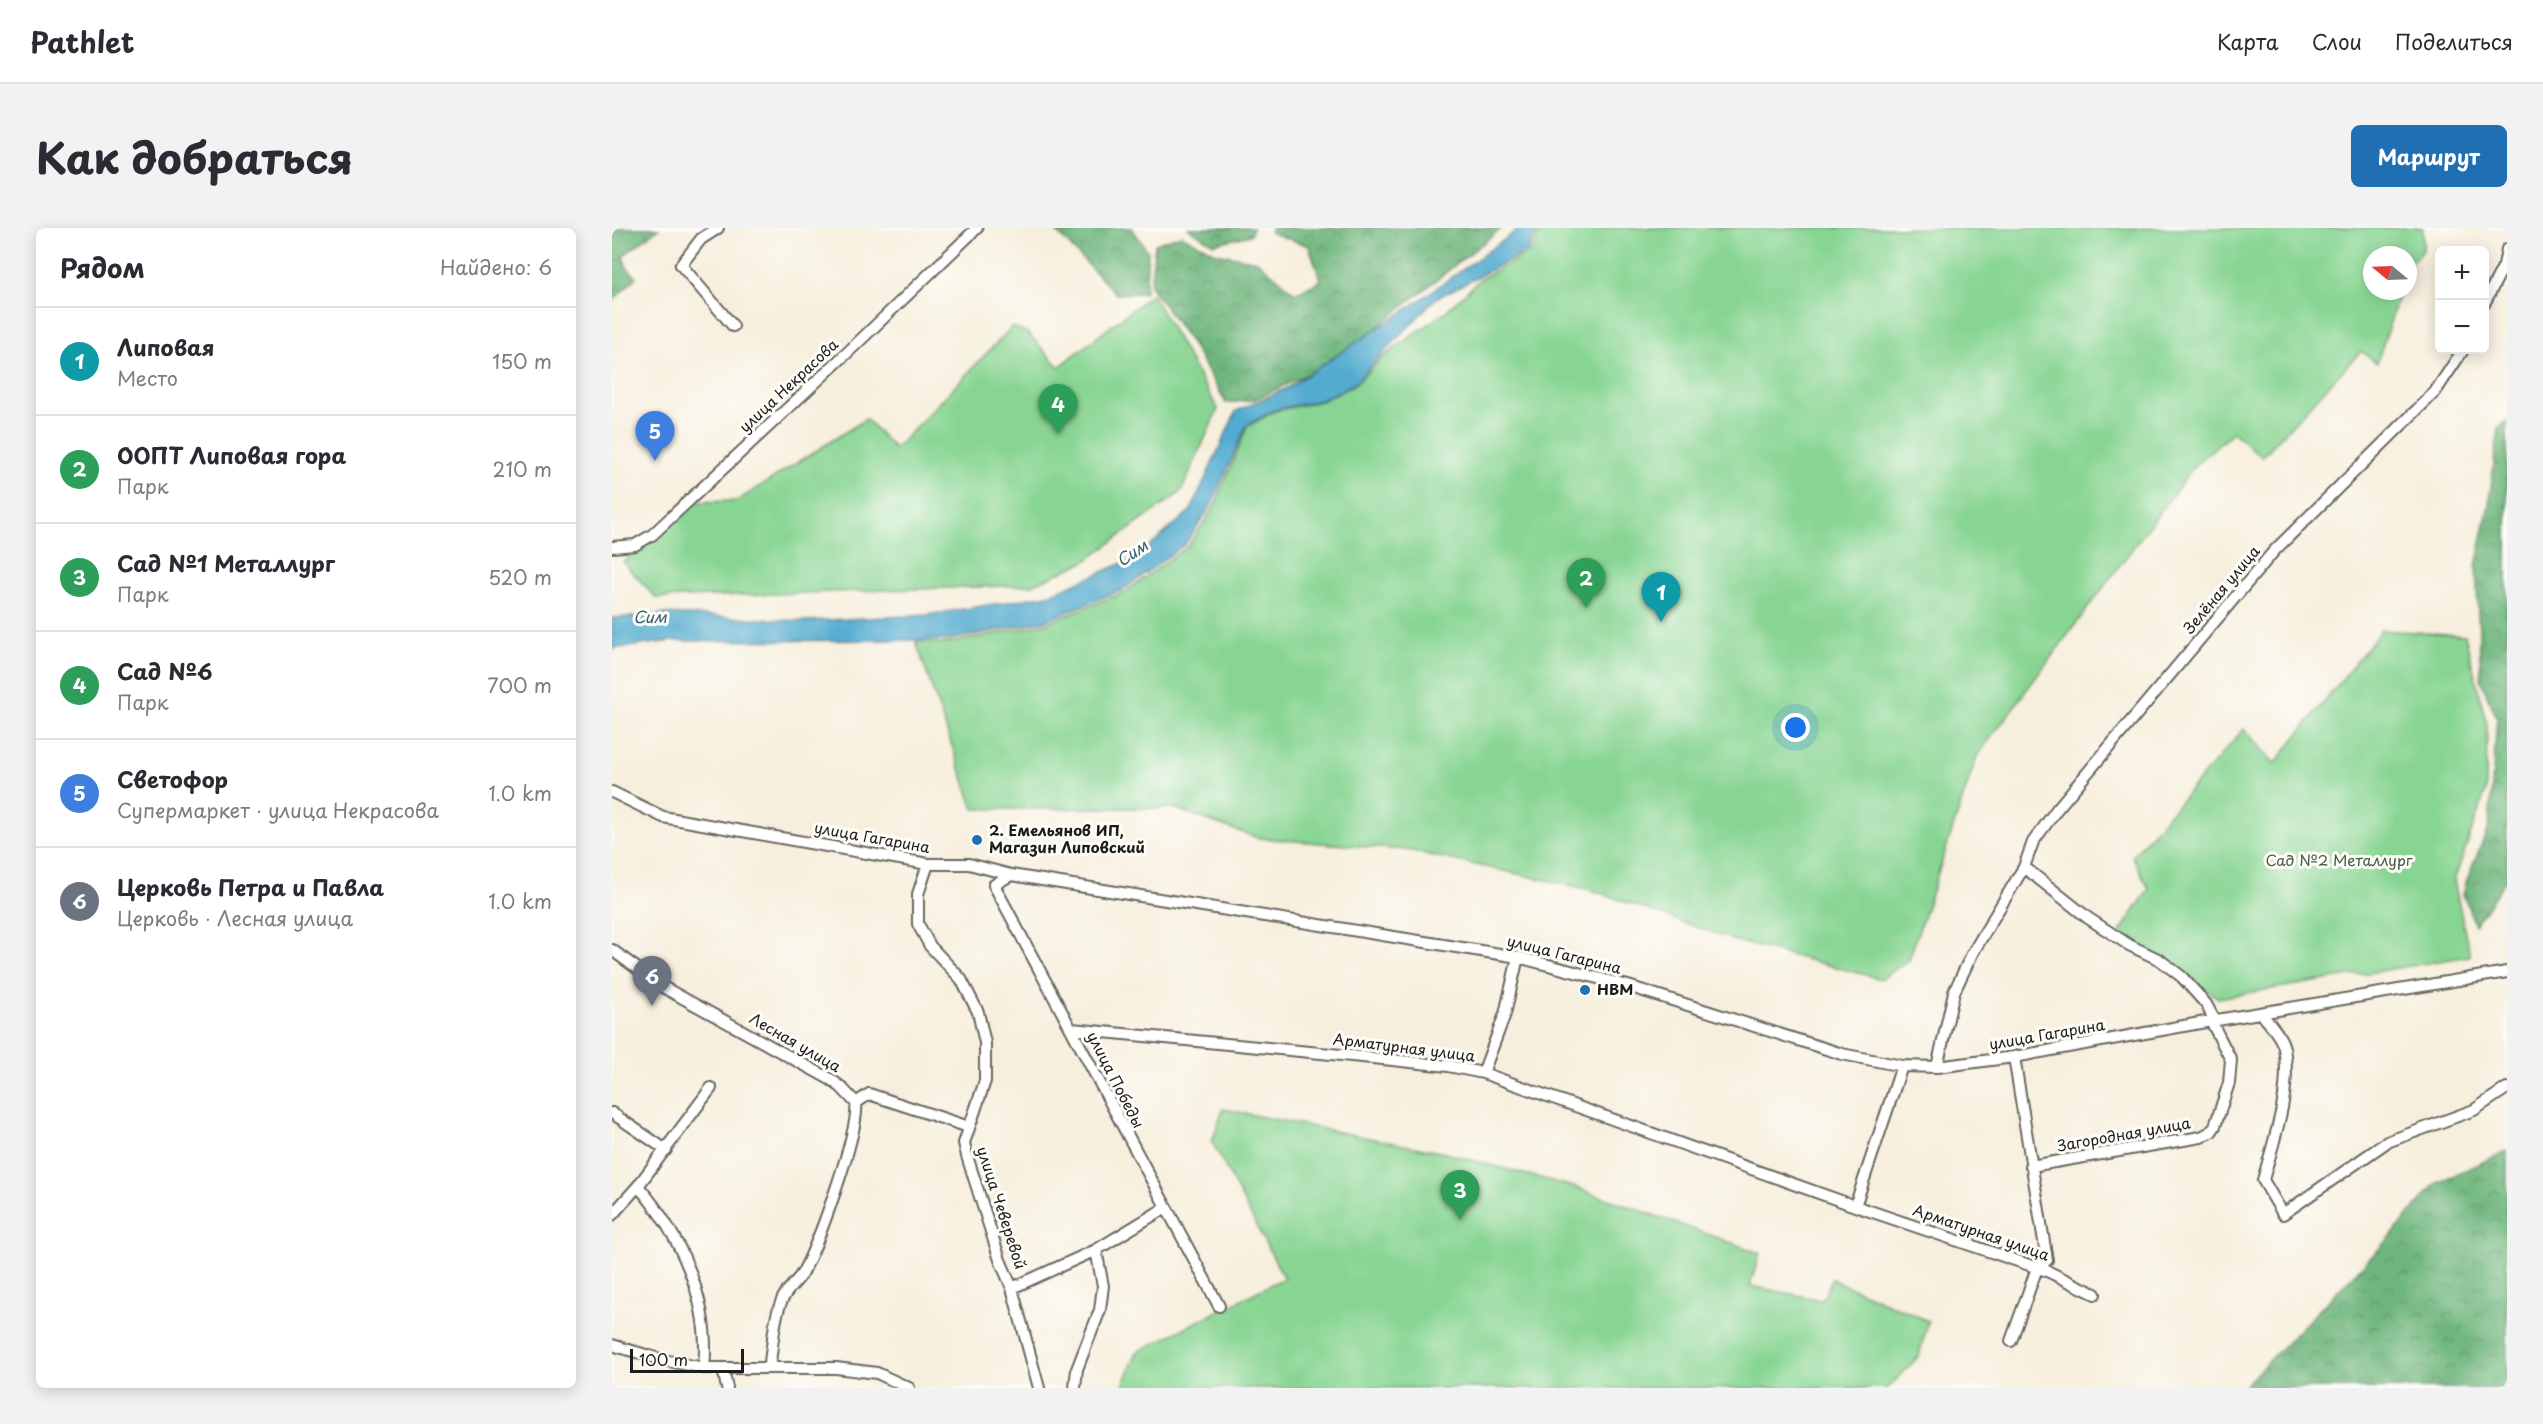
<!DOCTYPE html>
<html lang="ru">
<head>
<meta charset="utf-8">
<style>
  body { margin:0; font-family:"Playpen Sans",sans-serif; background:#f2f2f3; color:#2b2b33 }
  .controls { position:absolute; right:18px; top:18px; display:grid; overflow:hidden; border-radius:9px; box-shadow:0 3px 15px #0003 }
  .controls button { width:54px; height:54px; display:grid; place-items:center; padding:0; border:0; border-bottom:2px solid #e1e1e2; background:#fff; color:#2b2b33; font:30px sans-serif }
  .compass { position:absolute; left:1751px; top:18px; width:54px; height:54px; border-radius:50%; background:#fff; box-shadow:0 3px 15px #0003; rotate:289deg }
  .scale { position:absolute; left:18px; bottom:15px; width:114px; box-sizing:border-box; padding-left:6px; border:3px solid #1c1c1c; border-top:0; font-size:16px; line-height:21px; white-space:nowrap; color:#1c1c1c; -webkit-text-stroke:4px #fdfcf7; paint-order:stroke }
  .you { position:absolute; left:1184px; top:500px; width:21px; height:21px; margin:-15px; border:4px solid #fff; border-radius:50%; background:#1a73e8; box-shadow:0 0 0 9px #1a73e833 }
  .badge { display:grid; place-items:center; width:39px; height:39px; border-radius:50%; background:#1f6fb2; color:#fff; font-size:20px; font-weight:700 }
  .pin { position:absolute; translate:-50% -50px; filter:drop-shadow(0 2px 3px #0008) }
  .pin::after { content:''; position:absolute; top:32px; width:21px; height:18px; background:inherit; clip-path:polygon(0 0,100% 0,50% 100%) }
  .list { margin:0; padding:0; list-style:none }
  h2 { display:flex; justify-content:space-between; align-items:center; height:78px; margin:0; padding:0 24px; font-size:26px }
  h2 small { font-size:20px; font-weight:400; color:#7c7c81 }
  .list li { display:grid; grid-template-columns:39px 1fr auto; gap:18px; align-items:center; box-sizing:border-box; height:108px; padding:0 24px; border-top:2px solid #e1e1e2 }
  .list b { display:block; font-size:22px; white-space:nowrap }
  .list p { margin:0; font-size:20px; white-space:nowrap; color:#7c7c81 }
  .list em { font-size:20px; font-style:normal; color:#7c7c81 }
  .map { position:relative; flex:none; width:1895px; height:1160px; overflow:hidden; border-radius:9px }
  header { display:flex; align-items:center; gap:36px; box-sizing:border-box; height:84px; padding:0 30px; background:#fff; border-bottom:2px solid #e1e1e2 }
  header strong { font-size:28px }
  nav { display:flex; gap:33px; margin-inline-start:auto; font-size:21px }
  .intro { display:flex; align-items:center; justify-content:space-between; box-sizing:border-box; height:144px; padding:0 36px }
  h1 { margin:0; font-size:42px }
  .button { padding:15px 27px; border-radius:9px; background:#1f6fb2; color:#fff; font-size:21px; font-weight:700 }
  main { display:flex; gap:36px; padding:0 36px }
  aside { flex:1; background:#fff; border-radius:9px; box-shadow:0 3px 15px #0003 }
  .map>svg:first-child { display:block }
  .forest { fill:url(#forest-crowns); stroke:#45694c; stroke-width:1.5 }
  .green { fill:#88d593; stroke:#527858; stroke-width:1.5 }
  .water { fill:#53acd0; stroke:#386476; stroke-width:1.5 }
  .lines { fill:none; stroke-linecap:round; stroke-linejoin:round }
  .minor-casing { stroke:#696660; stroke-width:14 }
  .minor { stroke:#fff; stroke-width:10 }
  .poi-dot { fill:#1f6fb2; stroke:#fdfcf7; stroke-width:2 }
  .labels { text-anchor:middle; stroke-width:6; stroke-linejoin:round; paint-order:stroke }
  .street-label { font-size:15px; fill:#1c1c1c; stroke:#fdfcf7 }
  .poi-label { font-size:15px; font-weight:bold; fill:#1c1c1c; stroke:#fdfcf7; text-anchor:start }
  .park-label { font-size:15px; fill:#425d46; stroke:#fdfcf7 }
  .water-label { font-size:16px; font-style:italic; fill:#355d6d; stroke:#fdfcf7 }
</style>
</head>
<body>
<header>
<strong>Pathlet</strong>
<nav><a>Карта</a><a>Слои</a><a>Поделиться</a></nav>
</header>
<div class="intro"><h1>Как добраться</h1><a class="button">Маршрут</a></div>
<main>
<aside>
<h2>Рядом<small>Найдено: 6</small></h2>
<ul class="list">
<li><span class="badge" style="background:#0f9aa8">1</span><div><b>Липовая</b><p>Место</p></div><em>150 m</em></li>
<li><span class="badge" style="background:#2e9e5b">2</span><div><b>ООПТ Липовая гора</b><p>Парк</p></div><em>210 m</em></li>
<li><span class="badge" style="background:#2e9e5b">3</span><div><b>Сад №1 Металлург</b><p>Парк</p></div><em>520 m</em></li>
<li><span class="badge" style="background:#2e9e5b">4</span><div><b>Сад №6</b><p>Парк</p></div><em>700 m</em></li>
<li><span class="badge" style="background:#3f7fe0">5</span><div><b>Светофор</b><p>Супермаркет · улица Некрасова</p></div><em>1.0 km</em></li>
<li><span class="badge" style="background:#6b7280">6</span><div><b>Церковь Петра и Павла</b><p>Церковь · Лесная улица</p></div><em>1.0 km</em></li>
</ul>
</aside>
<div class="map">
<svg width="1895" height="1160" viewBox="0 0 1895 1160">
  <defs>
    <pattern id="forest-crowns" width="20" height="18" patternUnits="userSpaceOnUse" patternTransform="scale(1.5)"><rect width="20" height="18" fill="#6eb67d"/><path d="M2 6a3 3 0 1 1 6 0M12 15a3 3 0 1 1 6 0" fill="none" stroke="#5a9366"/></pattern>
  </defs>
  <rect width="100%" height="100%" fill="#fdfcf7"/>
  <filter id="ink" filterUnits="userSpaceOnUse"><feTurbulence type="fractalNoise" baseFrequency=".0167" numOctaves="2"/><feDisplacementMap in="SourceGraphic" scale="12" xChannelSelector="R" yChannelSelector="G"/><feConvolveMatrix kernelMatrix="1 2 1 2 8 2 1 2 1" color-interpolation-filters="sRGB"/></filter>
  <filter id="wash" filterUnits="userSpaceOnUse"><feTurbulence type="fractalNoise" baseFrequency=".008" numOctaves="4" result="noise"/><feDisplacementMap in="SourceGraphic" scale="24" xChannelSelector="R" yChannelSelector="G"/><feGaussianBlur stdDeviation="1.35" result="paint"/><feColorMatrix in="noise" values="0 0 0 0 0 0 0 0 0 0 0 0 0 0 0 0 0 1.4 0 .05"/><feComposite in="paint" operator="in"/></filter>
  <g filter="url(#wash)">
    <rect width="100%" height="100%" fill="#f7efdd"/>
    <!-- forest -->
    <path class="forest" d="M6 0H47L11 28 14 38 24 49 0 74V4Z
      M441 0H520L536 24 533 65 504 66Z
      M576 0H641L638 7 601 16Z
      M659 0H890L722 133 642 172 614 175 579 115 538 58 543 16 569 7 604 25 645 33 683 65 709 53 697 18 659 5Z
      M1895 193V650L1863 697 1851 666 1854 654 1877 598 1885 490 1869 453 1864 338 1877 276 1886 201Z
      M1895 923V1160H1630L1775 1013 1823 956Z"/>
    <!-- green -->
    <path class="green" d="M929 0H1811V23L1796 37V27H1760V63H1788L1765 135 1749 123 1650 229 1621 204 1583 237 1365 528 1297 732 1269 751 1124 713 980 662 795 622 646 610 561 580 362 581 304 414 336 415 432 396 513 364 576 318 602 279 635 199 663 183 710 173 743 157 773 127 832 85 868 51 920 23Z
      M540 66 606 181 569 264 472 334 420 357 44 370 11 334 83 274 125 273 254 191 283 221 400 99 416 105 447 139Z
      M1769 402 1853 407 1875 497 1874 562 1842 653 1858 728 1606 770 1508 704 1537 661 1520 628 1632 501 1663 536Z
      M611 881 833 925 962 959 1148 1025 1138 1058 1210 1072 1220 1051 1316 1093 1307 1128 1276 1160H510L525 1124 672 1050 600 914Z"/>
    <!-- water -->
    <path class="water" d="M905 0H926L917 22 823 71 742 156 709 172 662 182 634 198 599 278 573 316 512 361 432 393 336 412 60 413 0 421V390L55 386 193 393 315 387 436 367 525 329 579 282 624 183 675 160 795 81 904 3Z"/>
  </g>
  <g filter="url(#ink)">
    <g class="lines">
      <defs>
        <path id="minor" d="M106 0 89 11 69 37 121 98
          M1872 76 1892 37 1895 21
          M0 319 23 317 40 307 235 125 365 0
          M0 564 51 589 316 636H357L399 647 906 729 1016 758 1230 826 1290 838 1325 839 1402 829 1599 793 1895 744
          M316 636 306 666V696L318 718 349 751 366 784 373 815V853L352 915 355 928 388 1032 400 1060 427 1160
          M1412 639 1476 690 1517 717 1548 732 1570 749 1594 776 1603 793
          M399 647 382 657 607 1078
          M0 722 49 758 218 851 229 859 244 875 257 866 357 899
          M1649 785C1657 795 1669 807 1672 820 1680 861 1662 912 1651 952L1671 986 1775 914 1862 882 1895 860
          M460 801 771 831 836 838 871 845 1243 978 1435 1043 1483 1066
          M1325 839 1342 764 1360 726 1412 639 1421 614 1445 581 1662 323 1823 164 1851 122
          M871 845 893 786 906 729
          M0 885 54 922
          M1419 938 1589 909 1599 904 1603 898 1617 855 1619 832 1599 793
          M26 958C68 1006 99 1074 92 1140
          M1243 978 1290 838
          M0 987 26 958 99 860
          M400 1060 484 1022 553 980
          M1399 1113 1425 1040 1435 1032 1402 829
          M0 1117 51 1132 92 1140H224L265 1145 297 1160
          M157 1140C161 1118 161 1092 170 1072 175 1060 187 1053 192 1042 206 1015 248 902 244 875
          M111 1141 115 1160
          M463 1160 465 1141 488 1082 491 1058 484 1022"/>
      </defs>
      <!-- minor casing -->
      <use href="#minor" class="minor-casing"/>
      <!-- minor -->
      <use href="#minor" class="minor"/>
    </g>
  </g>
  <!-- markers -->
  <g class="poi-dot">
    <circle cx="365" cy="612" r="6"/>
    <circle cx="973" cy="762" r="6"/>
  </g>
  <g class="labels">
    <!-- street labels -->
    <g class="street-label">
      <text transform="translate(177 158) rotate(-43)" y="5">улица Некрасова</text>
      <text transform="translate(1610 362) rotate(-50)" y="5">Зелёная улица</text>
      <text transform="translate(260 610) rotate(10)" y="5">улица Гагарина</text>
      <text transform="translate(952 727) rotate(14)" y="5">улица Гагарина</text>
      <text transform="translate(1435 807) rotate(-10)" y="5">улица Гагарина</text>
      <text transform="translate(183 815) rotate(30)" y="5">Лесная улица</text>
      <text transform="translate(792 820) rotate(7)" y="5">Арматурная улица</text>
      <text transform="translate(503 852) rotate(63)" y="5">улица Победы</text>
      <text transform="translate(1512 907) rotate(-10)" y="5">Загородная улица</text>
      <text transform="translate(389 980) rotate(72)" y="5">улица Чеверевой</text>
      <text transform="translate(1369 1005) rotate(19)" y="5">Арматурная улица</text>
    </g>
    <!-- poi labels -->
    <g class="poi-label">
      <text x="377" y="608">2. Емельянов ИП,<tspan x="377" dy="17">Магазин Липовский</tspan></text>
      <text x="985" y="767">НВМ</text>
    </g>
    <!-- park labels -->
    <g class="park-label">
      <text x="1727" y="638">Сад №2 Металлург</text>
    </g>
    <!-- water labels -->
    <g class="water-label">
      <text transform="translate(520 325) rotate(-34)" y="6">Сим</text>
      <text x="38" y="395">Сим</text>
    </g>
  </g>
</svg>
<div class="controls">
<button>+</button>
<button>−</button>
</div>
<svg class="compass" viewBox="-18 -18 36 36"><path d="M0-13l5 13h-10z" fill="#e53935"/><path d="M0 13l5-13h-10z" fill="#7c7c81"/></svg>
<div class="scale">100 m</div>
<div class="you"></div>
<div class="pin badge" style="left:1049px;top:394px;background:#0f9aa8">1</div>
<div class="pin badge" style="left:974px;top:380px;background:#2e9e5b">2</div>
<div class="pin badge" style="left:848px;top:992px;background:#2e9e5b">3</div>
<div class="pin badge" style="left:446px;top:206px;background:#2e9e5b">4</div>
<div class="pin badge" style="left:43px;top:233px;background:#3f7fe0">5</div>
<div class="pin badge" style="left:40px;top:778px;background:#6b7280">6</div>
</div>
</main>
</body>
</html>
